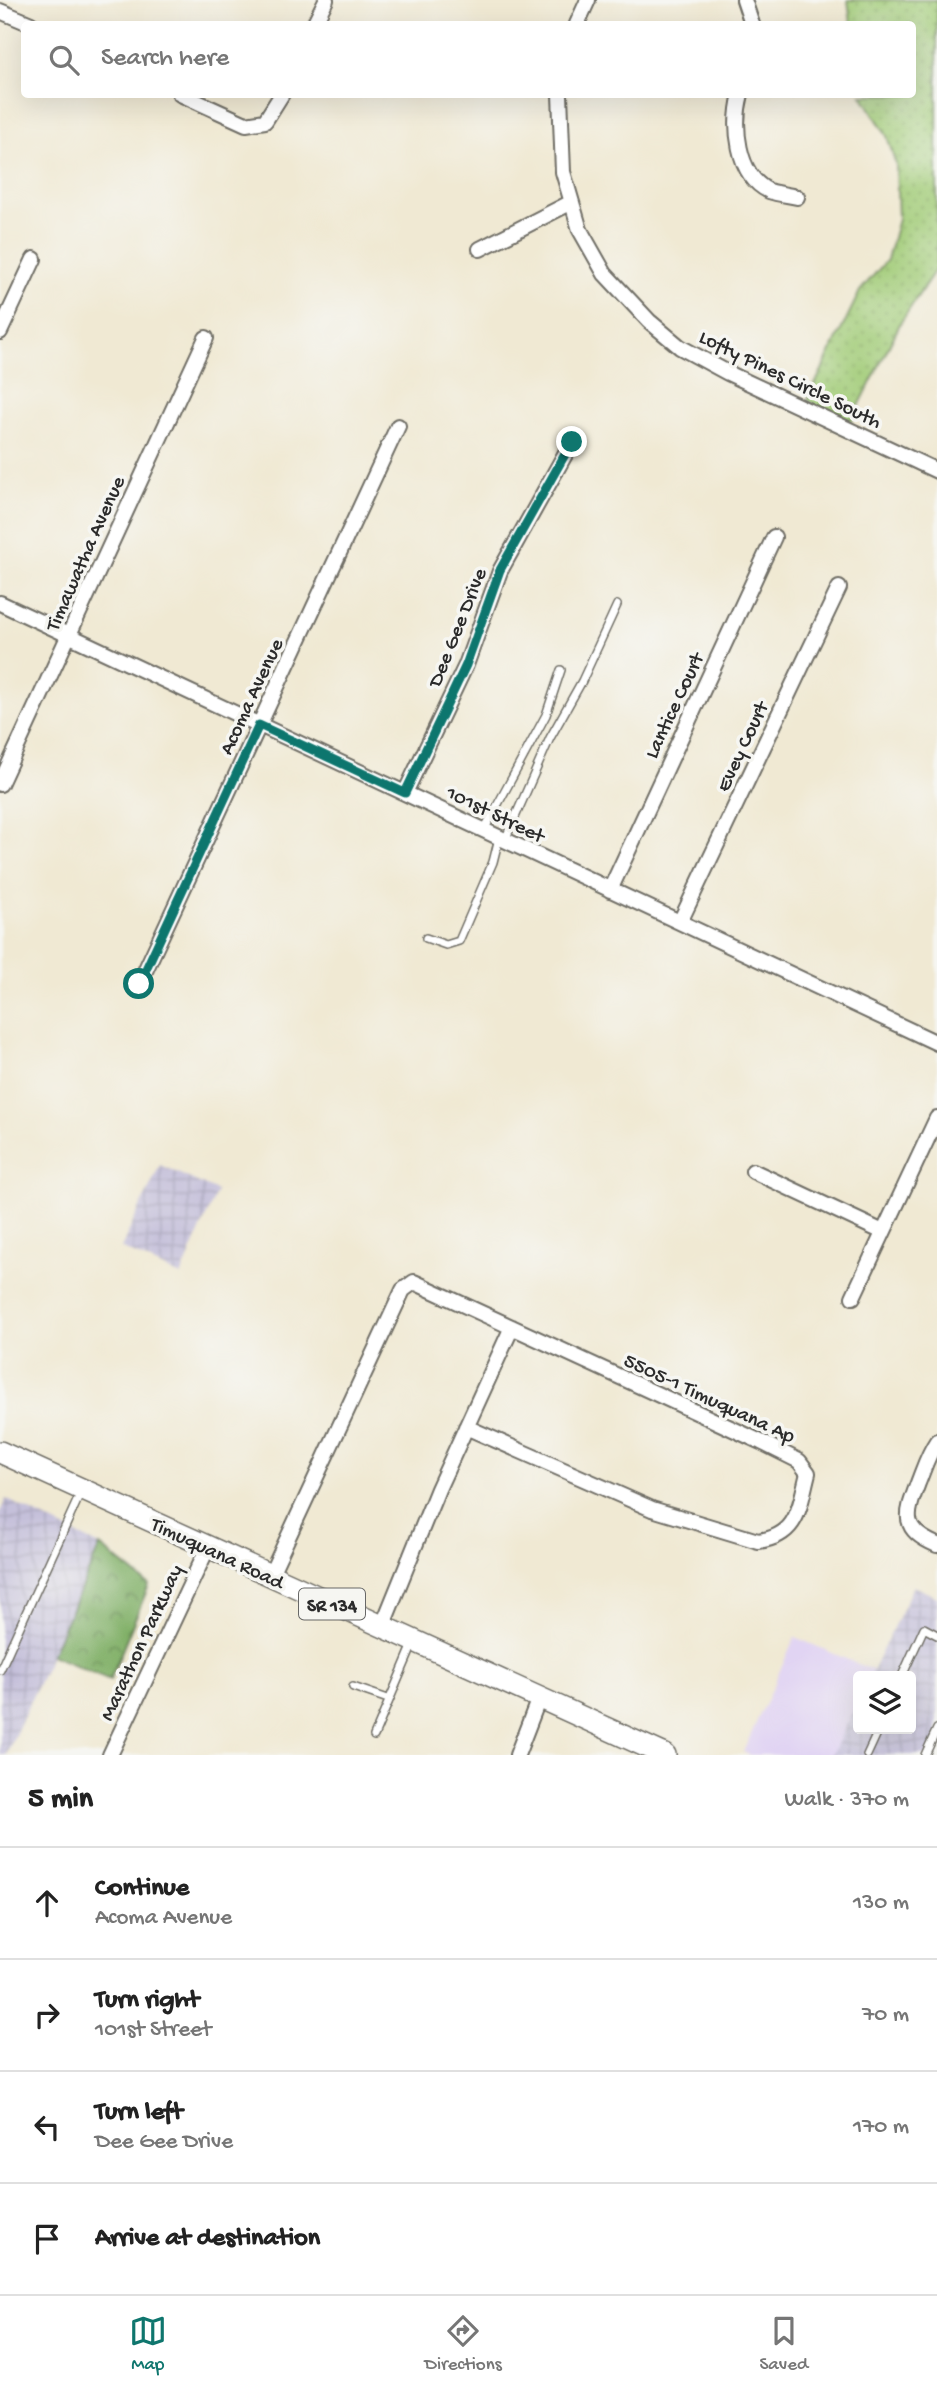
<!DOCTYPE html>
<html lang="en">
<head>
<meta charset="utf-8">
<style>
  body { margin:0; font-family:"Gochi Hand",sans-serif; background:#f2f2f2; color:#222 }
  .controls { position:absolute; right:21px; bottom:21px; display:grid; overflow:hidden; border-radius:7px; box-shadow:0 7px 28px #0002 }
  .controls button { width:63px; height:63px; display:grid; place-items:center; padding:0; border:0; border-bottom:2px solid #e0e0e0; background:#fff; color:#222; font:35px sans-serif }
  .stop { position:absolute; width:21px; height:21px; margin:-16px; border:5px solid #0f766e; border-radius:50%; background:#fff }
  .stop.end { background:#0f766e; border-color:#fff; box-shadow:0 2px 7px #0008 }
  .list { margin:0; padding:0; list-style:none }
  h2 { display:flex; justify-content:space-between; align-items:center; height:91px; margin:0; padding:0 28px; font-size:30px }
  h2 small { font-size:23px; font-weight:400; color:#767676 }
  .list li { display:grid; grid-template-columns:46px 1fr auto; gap:21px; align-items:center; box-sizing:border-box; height:112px; padding:0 28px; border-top:2px solid #e0e0e0 }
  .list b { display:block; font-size:26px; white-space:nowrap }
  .list p { margin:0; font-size:23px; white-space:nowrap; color:#767676 }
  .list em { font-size:23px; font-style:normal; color:#767676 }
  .icon { flex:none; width:38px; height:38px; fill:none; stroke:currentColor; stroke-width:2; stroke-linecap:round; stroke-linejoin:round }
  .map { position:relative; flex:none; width:937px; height:1755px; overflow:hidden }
  .search { position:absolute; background:#fff; box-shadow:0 7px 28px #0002; left:21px; right:21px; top:21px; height:77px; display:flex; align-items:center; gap:18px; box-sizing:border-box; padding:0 24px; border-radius:7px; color:#767676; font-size:26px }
  .sheet { height:539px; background:#fff }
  nav { display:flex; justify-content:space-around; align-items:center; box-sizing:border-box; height:98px; border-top:2px solid #e0e0e0; background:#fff; font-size:19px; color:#767676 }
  nav a { display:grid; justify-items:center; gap:4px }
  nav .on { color:#0f766e }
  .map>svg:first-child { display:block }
  .built { fill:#e1d4f3 }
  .industrial { fill:url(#industrial-grid) }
  .grass { fill:url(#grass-dots); stroke:#667c52; stroke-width:2 }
  .forest { fill:url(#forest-crowns); stroke:#566e4a; stroke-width:2 }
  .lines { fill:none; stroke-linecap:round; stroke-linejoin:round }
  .service-casing { stroke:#706e66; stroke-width:10 }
  .minor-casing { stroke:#706e66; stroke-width:18 }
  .primary-casing { stroke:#706e66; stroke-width:24 }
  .service { stroke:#fff; stroke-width:7 }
  .minor { stroke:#fff; stroke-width:14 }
  .primary { stroke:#fff; stroke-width:21 }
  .route { stroke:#0f766e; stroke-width:9 }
  .labels { text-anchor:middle; stroke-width:7; stroke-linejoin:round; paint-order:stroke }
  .shield { fill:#f6f6f2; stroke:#686867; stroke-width:2 }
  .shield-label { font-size:19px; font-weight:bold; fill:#2b2b2b }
  .street-label { font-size:21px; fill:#2b2b2b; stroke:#f6f6f2 }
</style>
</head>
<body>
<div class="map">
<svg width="937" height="1755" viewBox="0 0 937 1755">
  <defs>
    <pattern id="industrial-grid" width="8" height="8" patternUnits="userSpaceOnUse" patternTransform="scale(1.75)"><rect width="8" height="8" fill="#c5c0da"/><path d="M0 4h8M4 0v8" fill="none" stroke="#a9a5bb"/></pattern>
    <pattern id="grass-dots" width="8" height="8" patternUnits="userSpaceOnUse" patternTransform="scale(1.75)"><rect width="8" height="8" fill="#a2cc78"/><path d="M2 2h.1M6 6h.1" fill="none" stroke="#8caf68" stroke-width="1.8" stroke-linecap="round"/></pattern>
    <pattern id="forest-crowns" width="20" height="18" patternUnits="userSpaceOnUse" patternTransform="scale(1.75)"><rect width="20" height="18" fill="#81b068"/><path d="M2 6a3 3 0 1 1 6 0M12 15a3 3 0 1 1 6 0" fill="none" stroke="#6a8f56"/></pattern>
  </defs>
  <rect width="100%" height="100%" fill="#f6f6f2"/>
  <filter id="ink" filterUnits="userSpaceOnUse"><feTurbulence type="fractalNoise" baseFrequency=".0143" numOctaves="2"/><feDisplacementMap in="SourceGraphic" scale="14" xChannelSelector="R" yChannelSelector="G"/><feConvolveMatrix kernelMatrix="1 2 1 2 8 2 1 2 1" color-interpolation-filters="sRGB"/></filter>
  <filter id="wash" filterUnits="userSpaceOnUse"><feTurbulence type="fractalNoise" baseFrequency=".00686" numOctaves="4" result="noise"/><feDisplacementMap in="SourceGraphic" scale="28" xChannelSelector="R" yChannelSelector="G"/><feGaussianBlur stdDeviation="1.57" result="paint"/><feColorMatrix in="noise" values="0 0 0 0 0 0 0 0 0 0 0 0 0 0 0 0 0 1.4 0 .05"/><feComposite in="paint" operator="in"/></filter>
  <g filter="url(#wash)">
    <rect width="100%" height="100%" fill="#f0e9d3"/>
    <!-- built -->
    <path class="built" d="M795 1637 874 1671 871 1676H858V1703L833 1755H750L743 1752Z"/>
    <!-- industrial -->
    <path class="industrial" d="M160 1165 217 1191 181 1276 121 1248Z
      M6 1499 100 1546 6 1755H0V1512Z
      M913 1586 937 1597V1755H832L858 1701V1729H911V1676H870Z"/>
    <!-- grass -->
    <path class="grass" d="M848 0H937V267L901 322 851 422 807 401 860 291 887 260 898 219 896 165 887 136 862 95 912 94V24H851Z"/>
    <!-- forest -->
    <path class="forest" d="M100 1546 149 1585 110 1680 51 1655Z"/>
  </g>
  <g filter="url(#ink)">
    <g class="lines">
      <defs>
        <path id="service" d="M484 830 546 715 561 670
          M505 840 550 738 582 681 617 605
          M426 938 446 945 459 941 493 862 499 838
          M0 1670 82 1490
          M902 1676 924 1628 937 1635
          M353 1687 388 1699
          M374 1736 414 1642
          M867 1755 879 1729
          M925 1755 937 1729"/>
        <path id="minor" d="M744 0 752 24
          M0 11 31 24
          M314 24 326 0
          M577 24 588 0
          M180 94 246 124 265 121 282 94
          M560 94 563 172 580 230 605 274 649 321 680 347 728 373 937 471
          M741 94C733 124 736 175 769 191 778 194 788 195 797 197
          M480 249 570 203
          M0 332 34 259
          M0 603 937 1043
          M0 784 206 338
          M405 793 466 665 500 571 572 442
          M610 890 774 537
          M680 922 839 588
          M139 984 398 426
          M753 1171 883 1232
          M853 1297 937 1118
          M937 1441C928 1454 924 1468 918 1483 906 1515 900 1529 937 1545
          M270 1576 403 1290 414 1282 761 1442 799 1461 808 1473C799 1507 799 1536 758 1541L652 1509 466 1427
          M382 1627 438 1489 512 1327
          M110 1755 208 1547
          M517 1755 539 1698"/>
        <path id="primary" d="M0 1452 665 1755"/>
      </defs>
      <!-- service casing -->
      <use href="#service" class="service-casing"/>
      <!-- minor casing -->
      <use href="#minor" class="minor-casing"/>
      <!-- primary casing -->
      <use href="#primary" class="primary-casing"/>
      <!-- service -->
      <use href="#service" class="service"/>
      <!-- minor -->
      <use href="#minor" class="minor"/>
      <!-- primary -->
      <use href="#primary" class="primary"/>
    </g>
  </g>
  <g class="lines" filter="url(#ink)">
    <!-- route -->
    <path class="route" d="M139 984 259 725 405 793 466 665 500 570 572 442"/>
  </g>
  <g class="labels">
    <!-- shield labels -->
    <rect class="shield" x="299" y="1588.5" width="66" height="31" rx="5"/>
    <g class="shield-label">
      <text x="332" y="1611">SR 134</text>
    </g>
    <!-- street labels -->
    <g class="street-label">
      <text transform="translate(791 378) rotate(26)" y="7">Lofty Pines Circle South</text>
      <text transform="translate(84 553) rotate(-66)" y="7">Timawatha Avenue</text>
      <text transform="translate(456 627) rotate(-68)" y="7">Dee Gee Drive</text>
      <text transform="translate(250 696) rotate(-65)" y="7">Acoma Avenue</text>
      <text transform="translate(673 705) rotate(-65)" y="7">Lantice Court</text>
      <text transform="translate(741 746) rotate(-65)" y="7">Evey Court</text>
      <text transform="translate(496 813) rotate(26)" y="7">101st Street</text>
      <text transform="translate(710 1397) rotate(25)" y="7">5505-1 Timuquana Ap</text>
      <text transform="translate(218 1552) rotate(25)" y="7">Timuquana Road</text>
      <text transform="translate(140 1642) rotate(-65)" y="7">Marathon Parkway</text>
    </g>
  </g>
</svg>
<div class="controls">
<button><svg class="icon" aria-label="layers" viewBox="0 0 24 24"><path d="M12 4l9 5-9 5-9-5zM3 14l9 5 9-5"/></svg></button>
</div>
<div class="stop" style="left:139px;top:984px"></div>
<div class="stop end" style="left:572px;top:442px"></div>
<div class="search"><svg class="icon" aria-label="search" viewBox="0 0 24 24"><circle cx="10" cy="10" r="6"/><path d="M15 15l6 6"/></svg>Search here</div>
</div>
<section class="sheet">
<h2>5 min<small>Walk · 370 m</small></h2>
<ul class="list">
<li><svg class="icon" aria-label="ahead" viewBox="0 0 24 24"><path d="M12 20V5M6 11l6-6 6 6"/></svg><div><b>Continue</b><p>Acoma Avenue</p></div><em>130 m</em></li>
<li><svg class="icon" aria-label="right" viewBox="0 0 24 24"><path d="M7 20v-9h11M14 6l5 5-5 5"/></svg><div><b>Turn right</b><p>101st Street</p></div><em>70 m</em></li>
<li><svg class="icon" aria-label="left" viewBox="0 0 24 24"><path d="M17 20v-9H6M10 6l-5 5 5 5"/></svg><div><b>Turn left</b><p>Dee Gee Drive</p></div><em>170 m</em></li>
<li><svg class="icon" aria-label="arrive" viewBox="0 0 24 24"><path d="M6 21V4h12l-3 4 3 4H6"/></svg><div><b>Arrive at destination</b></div></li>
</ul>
</section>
<nav>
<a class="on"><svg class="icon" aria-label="map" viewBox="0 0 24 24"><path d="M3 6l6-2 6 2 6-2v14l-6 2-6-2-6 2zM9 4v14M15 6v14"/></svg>Map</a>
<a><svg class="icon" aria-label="directions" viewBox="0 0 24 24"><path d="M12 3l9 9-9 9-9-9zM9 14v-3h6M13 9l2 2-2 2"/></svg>Directions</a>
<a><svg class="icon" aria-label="saved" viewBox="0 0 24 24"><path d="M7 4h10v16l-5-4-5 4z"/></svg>Saved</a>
</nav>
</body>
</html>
